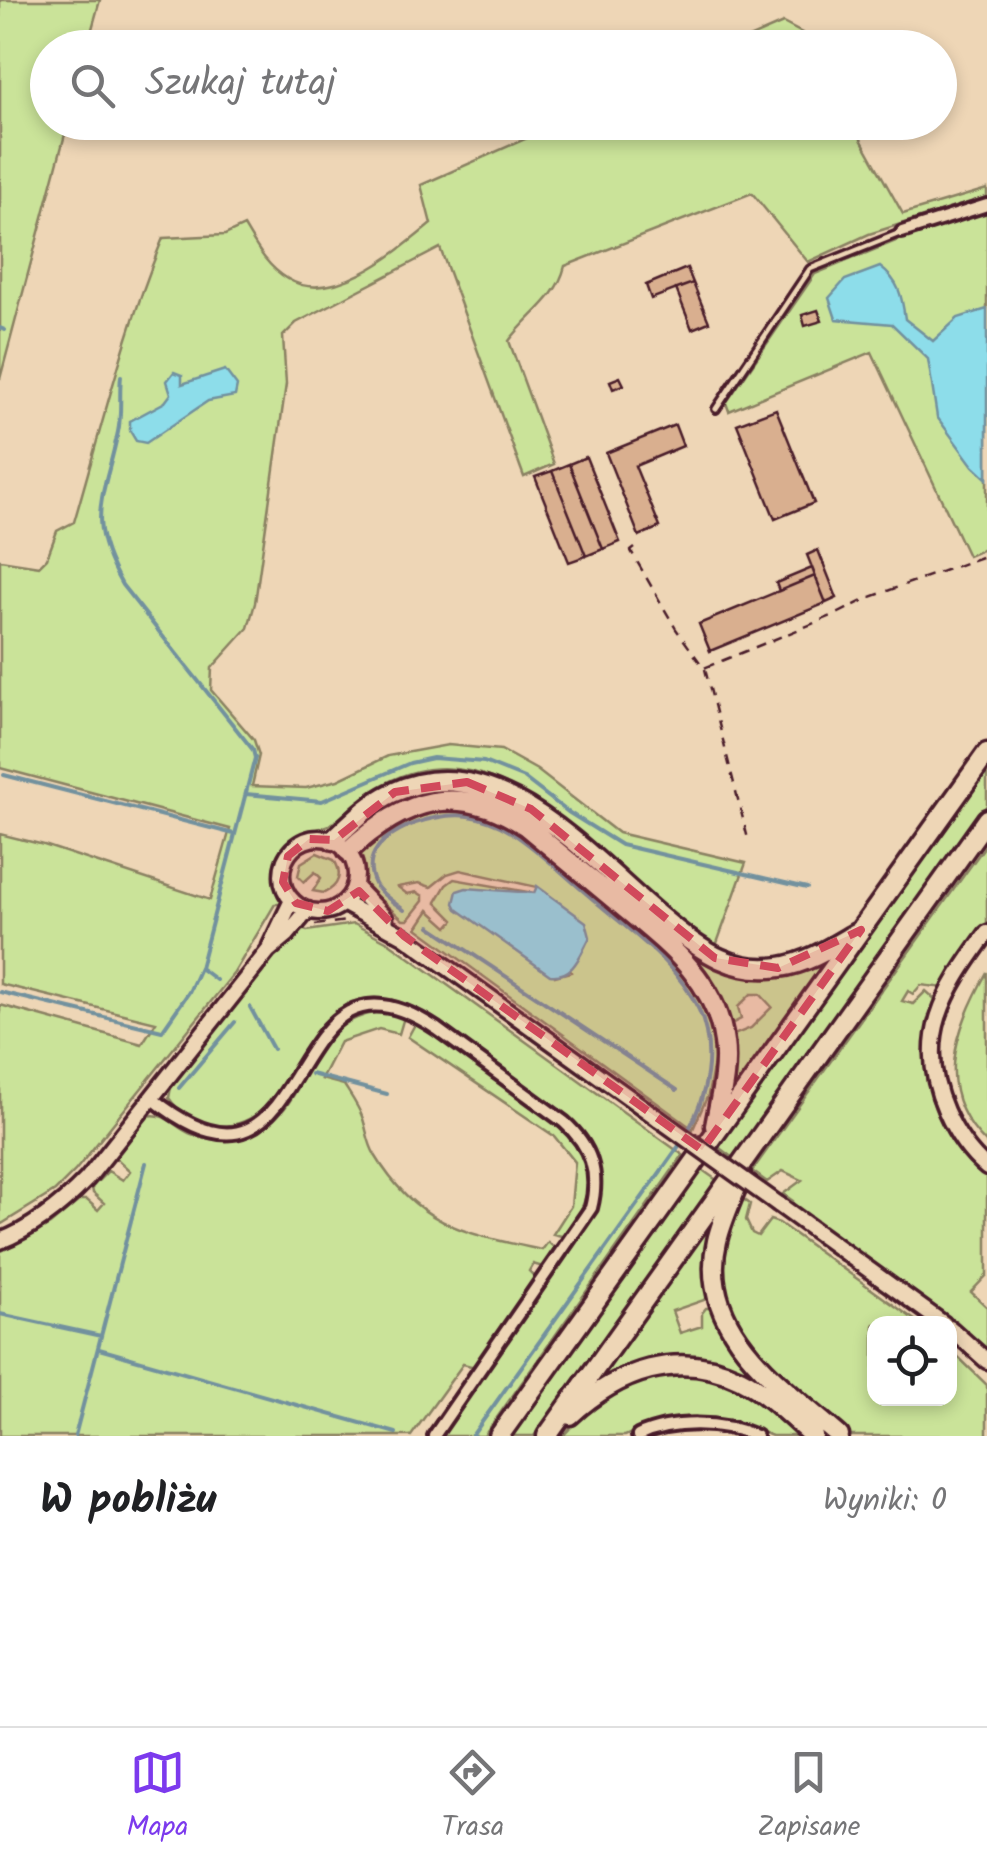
<!DOCTYPE html>
<html lang="pl">
<head>
<meta charset="utf-8">
<style>
  body { margin:0; font-family:Kalam,sans-serif; background:#f2f2f2; color:#202124 }
  .controls { position:absolute; right:30px; bottom:30px; display:grid; overflow:hidden; border-radius:20px; box-shadow:0 5px 15px #0003 }
  .controls button { width:90px; height:90px; display:grid; place-items:center; padding:0; border:0; border-bottom:2px solid #e0e0e0; background:#fff; color:#202124; font:50px sans-serif }
  .list { margin:0; padding:0; list-style:none }
  h2 { display:flex; justify-content:space-between; align-items:center; height:130px; margin:0; padding:0 40px; font-size:42px }
  h2 small { font-size:32px; font-weight:400; color:#757577 }
  .icon { flex:none; width:55px; height:55px; fill:none; stroke:currentColor; stroke-width:2; stroke-linecap:round; stroke-linejoin:round }
  .map { position:relative; flex:none; width:987px; height:1436px; overflow:hidden }
  .search { position:absolute; background:#fff; box-shadow:0 5px 15px #0003; left:30px; right:30px; top:30px; height:110px; display:flex; align-items:center; gap:25px; box-sizing:border-box; padding:0 35px; border-radius:55px; color:#757577; font-size:38px }
  .sheet { height:290px; background:#fff }
  nav { display:flex; justify-content:space-around; align-items:center; box-sizing:border-box; height:140px; border-top:2px solid #e0e0e0; background:#fff; font-size:28px; color:#757577 }
  nav a { display:grid; justify-items:center; gap:5px }
  nav .on { color:#7c3aed }
  .map>svg:first-child { display:block }
  .green { fill:#cae399; stroke:#8a8162; stroke-width:2.5 }
  .water { fill:#8dddea; stroke:#72919e; stroke-width:2.5 }
  .lines { fill:none; stroke-linecap:round; stroke-linejoin:round }
  .stream { stroke:#72919e; stroke-width:4 }
  .building { fill:#d9af8f; stroke:#4a1f2b; stroke-width:2.5 }
  .lane-casing { stroke:#4a1f2b; stroke-width:12 }
  .street-casing { stroke:#4a1f2b; stroke-width:18 }
  .secondary-casing { stroke:#4a1f2b; stroke-width:21 }
  .highway-casing { stroke:#4a1f2b; stroke-width:25 }
  .path { stroke:#4a1f2b; stroke-width:2.5; stroke-dasharray:10 8; stroke-linecap:butt }
  .lane { stroke:#eed6b6; stroke-width:5 }
  .street { stroke:#eed6b6; stroke-width:10 }
  .secondary { stroke:#eed6b6; stroke-width:14 }
  .highway { stroke:#eed6b6; stroke-width:18 }
  .secondary-bridge-casing { stroke:#4a1f2b; stroke-width:21; stroke-linecap:butt }
  .secondary-bridge { stroke:#eed6b6; stroke-width:14 }
  .marked { fill:#d1495b; fill-opacity:0.2; stroke:#d1495b; stroke-width:8; stroke-dasharray:20 12; stroke-linejoin:round }
</style>
</head>
<body>
<div class="map">
<svg width="987" height="1436" viewBox="0 0 987 1436">
  <rect width="100%" height="100%" fill="#eed6b6"/>
  <filter id="ink" filterUnits="userSpaceOnUse"><feTurbulence type="fractalNoise" baseFrequency=".01" numOctaves="2"/><feDisplacementMap in="SourceGraphic" scale="20" xChannelSelector="R" yChannelSelector="G"/><feConvolveMatrix kernelMatrix="1 2 1 2 8 2 1 2 1" color-interpolation-filters="sRGB"/></filter>
  <g filter="url(#ink)">
    <!-- green -->
    <path class="green" d="M0 0H100L87 47 48 48V122L68 123 0 379Z
      M783 23 802 33 810 47H728Z
      M561 123H852L903 214 987 189V197L869 234 808 262 752 193 565 266C557 299 529 314 509 341L554 464 524 477 440 248 296 323 283 336 286 384 255 603 248 628 212 668 211 690 254 740 259 755 252 786 306 788 338 780 388 756 448 745 501 750 537 770 618 833 746 863 716 946C606 886 495 688 355 804 347 811 340 819 331 824 311 834 282 831 277 860 275 876 284 890 281 904H275L234 973 75 1171 55 1191 0 1225V1005L142 1044 156 1022 0 984V834L44 845 210 900 230 829 0 768V560L39 566 47 558 57 531 74 522C102 426 125 330 163 238L225 235 244 226C256 246 267 267 288 279 333 307 398 251 431 224L421 185Z
      M987 211V548L968 556 872 352 729 411 726 403 815 274 903 238Z
      M987 770V805L733 1158 717 1146Z
      M468 806 521 830 685 970 706 1009 716 1051 708 1095 693 1129 417 928 429 910 448 927 454 920 436 902 446 885 454 879 534 893 555 976 571 972 537 887 460 870 447 874 431 887 419 883 398 887 407 894 417 892 423 896V901L408 920H403L364 885 360 851 405 814Z
      M987 843V924L944 988 921 985 913 994 908 991 902 1001 913 1004 926 991 937 1001C918 1080 924 1120 987 1176V1275L971 1292 987 1307V1351L942 1312 792 1204 793 1201 783 1194 802 1180 783 1171 767 1182 752 1171Z
      M317 853 334 860C343 874 339 886 324 893L313 891 321 878 315 872 304 882 298 876 301 863Z
      M354 924 388 942 683 1155 484 1436H441L591 1221C609 1183 600 1149 572 1120L427 1014C296 941 313 1134 214 1126 198 1124 178 1112 169 1098L171 1087 297 927 307 931Z
      M663 927 700 958 726 968 831 954 730 1096 731 1036 751 1028 772 1007 760 994H751L738 1007 741 1019 729 1025 706 973 661 928Z
      M987 972V1144C932 1091 955 1031 987 972Z
      M379 1012 404 1017 399 1034 379 1029 340 1042 321 1079 344 1085C351 1096 359 1107 363 1119 367 1131 368 1144 375 1155 418 1227 468 1234 542 1250L548 1242 556 1249 546 1268 533 1264 529 1271 534 1276 535 1283 475 1367 463 1364 411 1436H0V1252L50 1225 80 1200H87L98 1210 104 1203 93 1193 92 1187 108 1171 123 1180 130 1171 116 1158 148 1116C165 1112 174 1126 189 1133 207 1141 231 1142 250 1134 316 1108 297 1025 379 1012Z
      M419 1025C458 1046 574 1124 586 1164 593 1192 580 1214 566 1237L553 1234 571 1206 575 1162 554 1136 408 1037 414 1026Z
      M701 1169 718 1181 534 1436H509Z
      M738 1195 750 1204 746 1220 752 1233 758 1236 770 1220 779 1223 919 1323 874 1324V1398H950V1349L987 1385V1436H848C796 1391 719 1339 720 1262 720 1241 733 1215 738 1195Z
      M715 1219 711 1294 707 1299 672 1311 680 1333 702 1326V1313L706 1308H712L772 1394 720 1365 595 1383Z
      M677 1372C739 1380 758 1399 804 1436H772L729 1420 692 1417 652 1424 625 1436H563C593 1400 631 1378 677 1372Z"/>
    <!-- water -->
    <path class="water" d="M880 267C899 281 902 296 905 319L933 341 958 318 987 309V479L973 466 937 417 928 359 892 324 836 319 829 298 845 280Z
      M225 370 237 386 235 396 208 401 146 443 136 441 130 431V421L165 402 171 394 167 381 174 372 182 375V384Z
      M537 886 586 922 590 937C580 955 574 978 550 975L457 909 454 903 457 891 466 888 534 893Z"/>
    <g class="lines">
      <!-- stream -->
      <path class="stream" d="M0 328 5 330
        M4 775 234 834
        M246 794 322 801 410 763 433 758 484 762 524 778 568 812 621 845 807 888
        M404 910C395 903 380 894 375 884 351 836 433 811 468 816 483 818 498 824 511 832 539 850 563 874 588 895 626 928 677 962 699 1010 717 1051 707 1097 686 1135
        M430 926 677 1090
        M200 968 216 980
        M0 992 162 1031 189 992 200 968 255 758 253 750 122 585C84 518 104 499 118 432 122 414 119 394 121 376
        M250 1007 273 1049
        M311 1074 387 1094
        M179 1088 235 1022
        M0 1314 101 1336
        M99 1349 396 1433
        M75 1436 146 1163
        M472 1436 681 1143"/>
    </g>
    <!-- building -->
    <path class="building" d="M687 268 693 283 651 299 646 285Z
      M693 283 709 322 692 329 676 289Z
      M818 310 822 321 805 326 802 315Z
      M620 377 624 385 613 389 610 381Z
      M776 409 814 503 775 519 737 424Z
      M675 425 683 446 635 466 660 527 639 536 606 453Z
      M586 457 620 542 603 549 569 464Z
      M569 464 603 549 586 556 552 471Z
      M552 471 586 556 569 562 535 477Z
      M818 550 837 598 826 603 807 555Z
      M812 568 815 576 779 591 776 583Z
      M815 576 826 603 710 651 699 624Z"/>
    <g class="lines">
      <defs>
        <path id="lane" d="M716 409 810 269 900 233"/>
        <path id="street" d="M902 232 987 205
          M153 1099C322 1235 274 919 437 1029L564 1122C591 1146 600 1173 591 1208L434 1436
          M638 1436C672 1420 722 1421 756 1436"/>
        <path id="secondary" d="M282 875a37 37 0 1 1 74 0a37 37 0 1 1-74 0Z
          M354 886 385 918
          M343 903 404 936 659 1119
          M987 933C944 992 914 1038 946 1111 956 1134 968 1152 987 1168
          M270 946 292 900
          M778 1204 944 1324
          M0 1241C34 1228 62 1205 87 1179L268 951 287 935 308 910
          M950 1328 987 1361"/>
        <path id="highway" d="M333 840C351 823 369 804 392 793 500 742 595 866 670 925 703 952 735 974 780 967 808 963 832 947 856 933
          M348 851C404 799 457 781 526 826 556 851 585 875 615 900 661 939 716 977 724 1042 728 1070 720 1099 715 1126
          M741 1175C733 1197 722 1219 717 1241 696 1330 782 1386 839 1436
          M570 1415C618 1371 678 1349 740 1379 768 1393 790 1416 813 1436
          M499 1436 987 753
          M547 1436 987 819"/>
      </defs>
      <!-- lane casing -->
      <use href="#lane" class="lane-casing"/>
      <!-- street casing -->
      <use href="#street" class="street-casing"/>
      <!-- secondary casing -->
      <use href="#secondary" class="secondary-casing"/>
      <!-- highway casing -->
      <use href="#highway" class="highway-casing"/>
      <!-- path -->
      <path class="path" d="M635 548 631 551 676 629 704 668 839 613 868 598 987 555
        M705 669 748 839
        M315 925 346 921"/>
      <!-- lane -->
      <use href="#lane" class="lane"/>
      <!-- street -->
      <use href="#street" class="street"/>
      <!-- secondary -->
      <use href="#secondary" class="secondary"/>
      <!-- highway -->
      <use href="#highway" class="highway"/>
      <defs>
        <path id="secondary-bridge" d="M659 1119 778 1204"/>
      </defs>
      <!-- secondary-bridge casing -->
      <use href="#secondary-bridge" class="secondary-bridge-casing"/>
      <!-- secondary-bridge -->
      <use href="#secondary-bridge" class="secondary-bridge"/>
    </g>
  </g>
  <!-- marked area -->
  <path class="marked" d="M467 782 531 809 715 958 778 968 861 930 702 1150 404 936 359 891 328 911 296 903 283 882 288 856 309 839 334 840 395 792Z"/>
</svg>
<div class="controls">
<button><svg class="icon" aria-label="locate" viewBox="0 0 24 24"><circle cx="12" cy="12" r="6"/><path d="M12 2v4M12 18v4M2 12h4M18 12h4"/></svg></button>
</div>
<div class="search"><svg class="icon" aria-label="search" viewBox="0 0 24 24"><circle cx="10" cy="10" r="6"/><path d="M15 15l6 6"/></svg>Szukaj tutaj</div>
</div>
<section class="sheet">
<h2>W pobliżu<small>Wyniki: 0</small></h2>
<ul class="list">
</ul>
</section>
<nav>
<a class="on"><svg class="icon" aria-label="map" viewBox="0 0 24 24"><path d="M3 6l6-2 6 2 6-2v14l-6 2-6-2-6 2zM9 4v14M15 6v14"/></svg>Mapa</a>
<a><svg class="icon" aria-label="directions" viewBox="0 0 24 24"><path d="M12 3l9 9-9 9-9-9zM9 14v-3h6M13 9l2 2-2 2"/></svg>Trasa</a>
<a><svg class="icon" aria-label="saved" viewBox="0 0 24 24"><path d="M7 4h10v16l-5-4-5 4z"/></svg>Zapisane</a>
</nav>
</body>
</html>
